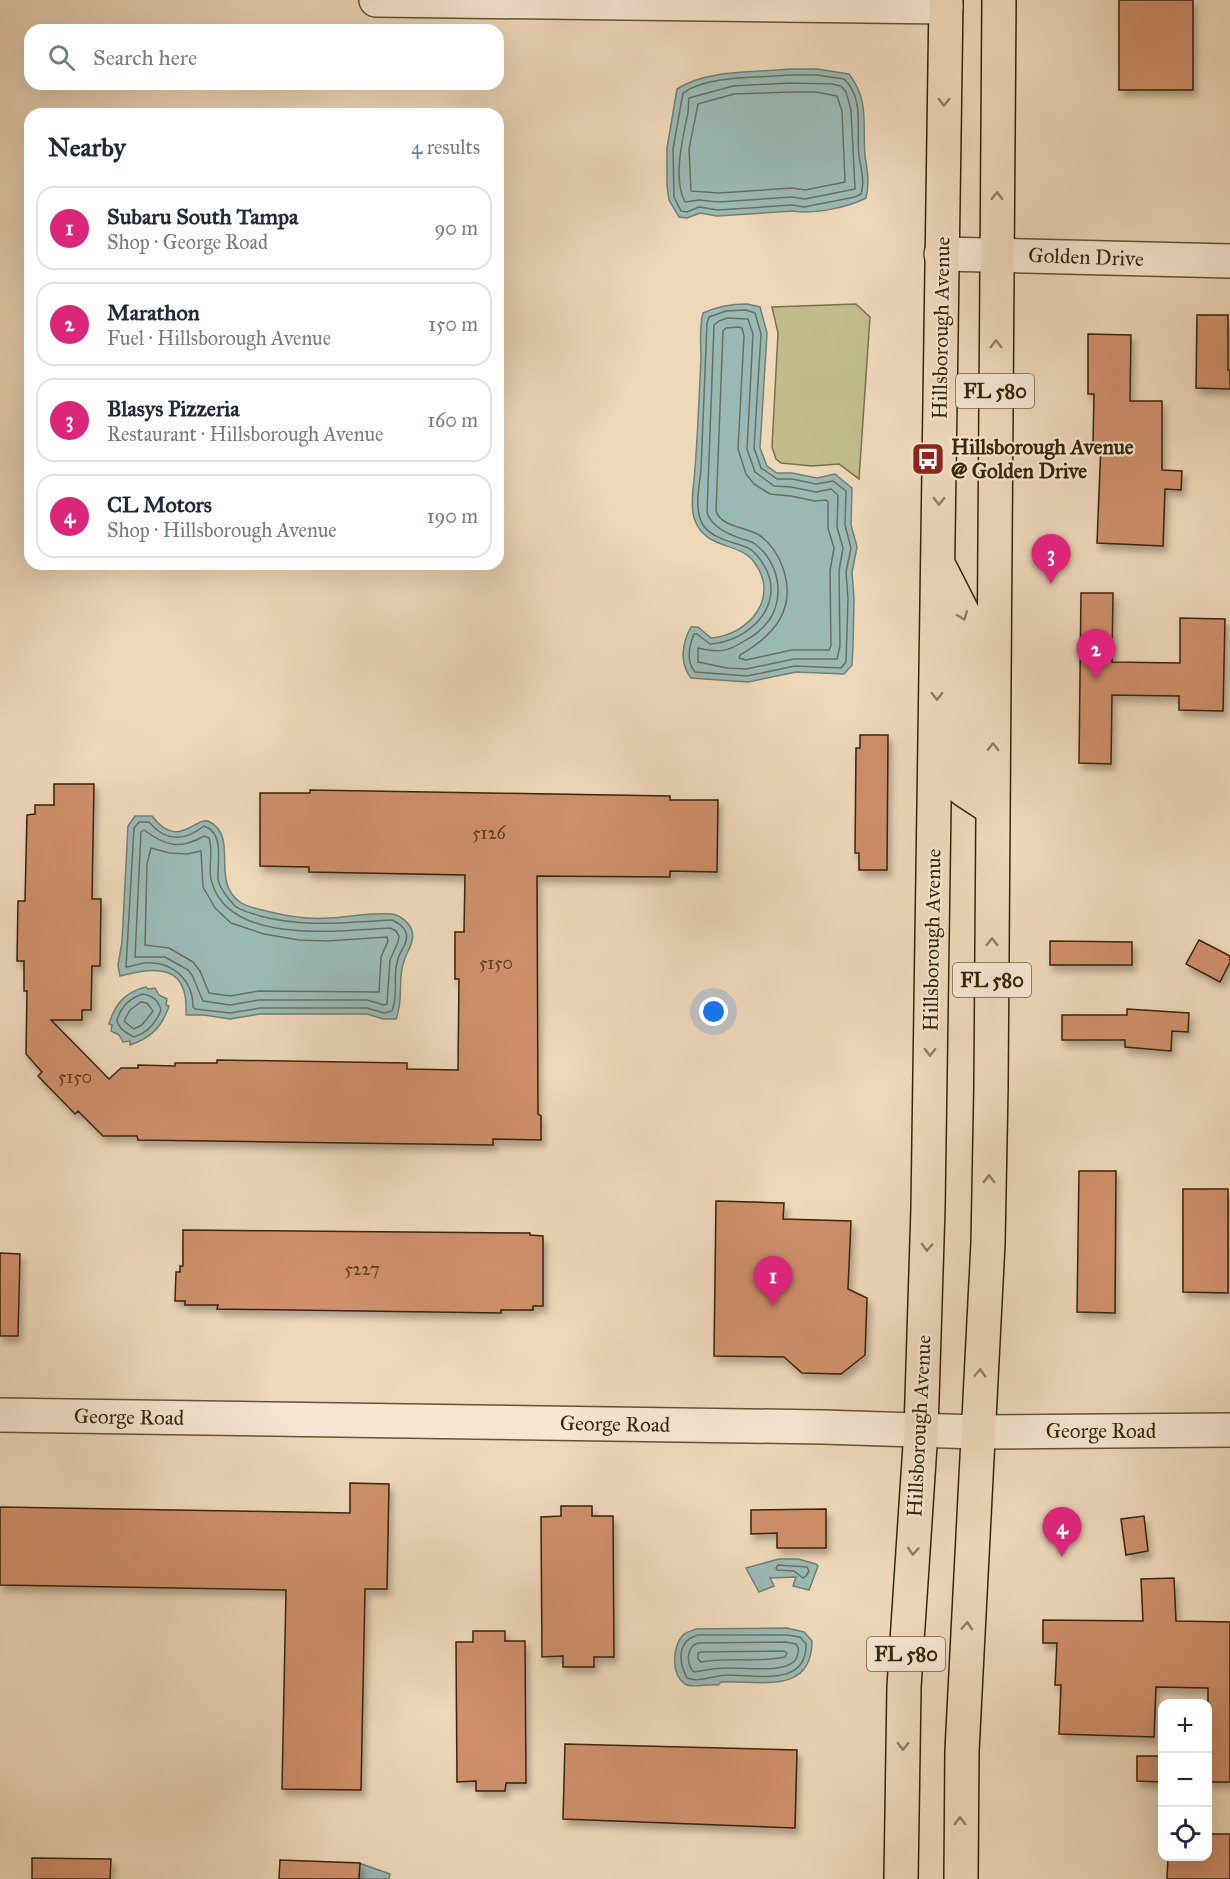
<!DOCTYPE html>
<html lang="en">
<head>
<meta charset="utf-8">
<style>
  body { margin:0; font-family:"IM FELL Great Primer",serif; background:#f2f2f3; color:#1f2937 }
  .controls { position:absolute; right:18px; bottom:18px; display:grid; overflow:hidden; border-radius:12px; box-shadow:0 6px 24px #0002 }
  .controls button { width:54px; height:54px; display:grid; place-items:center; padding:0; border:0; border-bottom:2px solid #e0e1e3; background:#fff; color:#1f2937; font:30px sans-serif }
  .you { position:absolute; left:714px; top:1012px; width:21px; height:21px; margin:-15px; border:4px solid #fff; border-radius:50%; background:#1a73e8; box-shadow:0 0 0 9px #1a73e833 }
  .badge { display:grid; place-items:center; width:39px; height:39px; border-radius:50%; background:#db2777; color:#fff; font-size:20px; font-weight:700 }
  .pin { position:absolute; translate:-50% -50px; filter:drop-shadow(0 2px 3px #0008) }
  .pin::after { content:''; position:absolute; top:32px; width:21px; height:18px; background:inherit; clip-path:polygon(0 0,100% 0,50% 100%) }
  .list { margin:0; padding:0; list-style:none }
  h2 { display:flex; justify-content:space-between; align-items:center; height:78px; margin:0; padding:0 24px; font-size:26px }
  h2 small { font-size:20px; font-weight:400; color:#747a83 }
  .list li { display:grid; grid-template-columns:39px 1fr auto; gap:18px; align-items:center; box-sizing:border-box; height:84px; margin:0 12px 12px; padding:0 12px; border:2px solid #e0e1e3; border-radius:18px }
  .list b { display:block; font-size:22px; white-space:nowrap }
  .list p { margin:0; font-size:20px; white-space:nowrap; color:#747a83 }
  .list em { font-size:20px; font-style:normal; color:#747a83 }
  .icon { flex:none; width:33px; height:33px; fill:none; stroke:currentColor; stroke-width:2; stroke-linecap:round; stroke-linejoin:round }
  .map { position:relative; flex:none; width:1230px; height:1879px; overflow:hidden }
  .search { position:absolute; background:#fff; box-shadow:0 6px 24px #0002; left:24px; top:24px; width:480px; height:66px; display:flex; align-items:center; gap:15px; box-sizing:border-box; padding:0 21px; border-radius:18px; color:#747a83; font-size:22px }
  .panel { position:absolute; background:#fff; box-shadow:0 6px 24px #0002; left:24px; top:108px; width:480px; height:462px; border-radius:18px }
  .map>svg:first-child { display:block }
  .green { fill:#c0bc8b; stroke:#7c704a; stroke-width:1.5 }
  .water { fill:#9ab9b5; stroke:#727e70; stroke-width:1.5 }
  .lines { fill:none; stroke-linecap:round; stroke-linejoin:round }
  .shore { stroke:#686f5e; stroke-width:1.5 }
  .building { fill:#ce8f6a; stroke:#372508; stroke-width:1.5; filter:url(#shadow) }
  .minor-casing { stroke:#655234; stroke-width:36 }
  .major-casing { stroke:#372508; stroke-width:36 }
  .minor { stroke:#f4e6d2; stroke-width:33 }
  .major { stroke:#eed8ba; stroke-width:33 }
  .oneway { stroke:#927e61 }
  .labels { text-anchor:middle; stroke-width:4.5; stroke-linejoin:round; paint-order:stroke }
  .number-label { font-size:18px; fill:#5d4020 }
  .shield { fill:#f4e6d2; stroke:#705f45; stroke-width:1.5 }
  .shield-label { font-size:20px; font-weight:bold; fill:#372508 }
  .street-label { font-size:21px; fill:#372508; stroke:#f4e6d2 }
  .poi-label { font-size:21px; font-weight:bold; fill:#372508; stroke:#f4e6d2; text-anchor:start }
</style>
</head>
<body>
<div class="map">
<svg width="1230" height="1879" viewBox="0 0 1230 1879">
  <defs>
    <filter id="shadow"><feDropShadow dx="3.5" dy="6" stdDeviation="3" flood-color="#0004"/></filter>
  </defs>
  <rect width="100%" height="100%" fill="#eed8ba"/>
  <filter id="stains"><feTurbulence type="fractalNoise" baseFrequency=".00333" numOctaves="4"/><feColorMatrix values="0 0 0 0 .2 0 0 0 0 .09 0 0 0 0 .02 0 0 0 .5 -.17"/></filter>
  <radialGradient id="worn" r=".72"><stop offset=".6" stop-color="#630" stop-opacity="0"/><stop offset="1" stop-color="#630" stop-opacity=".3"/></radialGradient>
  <!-- green -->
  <path class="green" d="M856 304 870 317 859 479 839 464 812 466 781 463 776 459 772 447 778 333 772 307Z"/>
  <!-- water -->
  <path class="water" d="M789 69H817L849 74C870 101 862 124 865 156 867 170 870 183 866 198 849 207 812 215 793 211L717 216 700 213 687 218 679 217 669 200 667 185V148L677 89C708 69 754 73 789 69Z
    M747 304 760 307 767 333 760 448 767 466 777 473H792L817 478 835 474 852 488 851 525 857 547 852 572 854 599 853 646 852 665 844 674 796 672 748 682 691 678C679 663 682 643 691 627H698L711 638C749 635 781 597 754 562 739 541 705 551 694 518 690 503 694 485 695 468 698 432 699 395 701 359 701 343 699 328 703 313 718 306 731 304 747 304Z
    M135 816H152C179 852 196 814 210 822 239 838 210 881 240 902 247 907 258 909 266 911 286 916 308 920 329 918 349 917 372 912 392 914 400 915 410 923 412 931 415 942 407 951 404 961 397 980 404 1000 396 1019H383L367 1014H260L230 1019 204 1015H186C189 966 159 965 120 976L118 965 122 942 128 826Z
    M146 987 148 989 155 988 159 995 167 999 166 1005 169 1006C162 1027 151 1038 130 1045V1041L123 1042 119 1035 111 1031 112 1025 109 1024C115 1004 125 992 146 987Z
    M779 1559H798L816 1564 818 1566 809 1590 793 1586 796 1577 770 1578 774 1586 759 1592 746 1568Z
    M787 1628 804 1632 812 1641C812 1696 758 1680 721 1682L718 1685C708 1683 693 1689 685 1684 670 1674 673 1646 683 1635 686 1632 692 1631 696 1629Z
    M359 1863 390 1874 389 1879H359Z"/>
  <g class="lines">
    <!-- shore -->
    <path class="shore" d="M790 75H817L844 79C865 98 856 131 859 156 861 169 865 182 861 194L855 197 804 207 792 205 718 210 699 207 687 212 681 211 674 197 673 149 683 93C708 75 760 78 790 75Z
      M790 83 832 84 841 86 846 92 851 110 855 189 805 199 792 197 718 202 699 200 685 202C673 180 682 141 687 117 689 111 688 104 689 98L733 86Z
      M790 92H816L837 96 842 111 845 182 805 190 792 188 719 193 691 191 689 149 698 104 734 94Z
      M746 310 755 313 761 334 754 448 761 468 777 479H792L816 484 833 481 846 491 845 525 851 548 846 572 848 599 846 662 841 668 795 666 747 676 695 672C686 662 689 646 694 634H697L710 644C747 642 785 607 766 569 762 562 756 551 748 548 734 542 712 539 703 525 694 510 699 487 701 470L707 323 709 317 726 311Z
      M727 318 748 319 753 334 747 449 755 472 774 486 791 487 816 492 831 489 838 495 837 527 843 548 839 571 840 646 837 659H794L746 669 727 668 698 662V648C718 653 728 652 746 640 751 637 757 634 761 629 787 607 782 564 755 544 751 541 747 540 742 539 728 534 712 527 707 513L714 325 719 321Z
      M739 327 742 328 744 336 738 449 746 474 754 484 770 494 791 496 815 501 826 500 828 502V528L834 548 830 571 831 646 829 650H792L746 660 739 658 740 655C774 635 797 610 783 568 779 556 770 542 759 535 746 527 721 527 716 511L723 331 726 328Z
      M139 822H149C165 841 184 842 204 826 225 833 217 861 218 879 219 887 229 900 235 906 241 911 252 913 260 916 305 928 347 922 392 920 398 923 404 926 406 933 409 943 400 950 398 959 392 976 399 995 392 1011L384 1013 367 1008H260L230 1013 195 1009 193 1007C193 979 171 960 144 963 137 964 132 967 126 967L134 828Z
      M144 830C165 846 180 850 204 836L209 838C214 852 207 870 212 883 231 946 341 930 390 928L396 931 399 936 398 942 390 960 387 1004 384 1005 367 1000H259L230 1005 203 1001 192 975 188 970 165 957H135L141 832Z
      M151 848 169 853 187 854 201 851 203 887 215 908 231 923 264 934 299 940 328 941 387 937 388 941 381 957 379 992 259 991 230 996 209 993 200 971 193 962 169 948 145 945 147 864Z
      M143 994C153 996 158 1000 161 1010 156 1023 147 1033 134 1037 126 1033 119 1029 117 1020 121 1007 129 998 143 994Z
      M141 1002 147 1003 153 1011 142 1025 134 1029 125 1022V1019L130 1010Z
      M778 1565 807 1567 809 1571 806 1576 803 1578 794 1571 777 1570 776 1568Z
      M787 1635 800 1637 806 1644C807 1687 757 1675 728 1675 715 1675 699 1683 687 1678 678 1661 677 1641 698 1635Z
      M786 1642 796 1644C799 1648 799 1651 797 1657 790 1675 743 1667 726 1668 716 1668 705 1670 694 1672 686 1664 686 1647 698 1643Z
      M784 1651 787 1653 785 1657C758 1663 728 1657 701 1662L698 1659V1653L701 1652Z"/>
  </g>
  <!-- building -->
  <path class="building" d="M1119 0H1193V90H1119Z
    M1197 315H1228V370H1230V389L1196 388Z
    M1088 334 1131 335 1130 401H1162V470L1182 471 1181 490 1165 489 1163 546 1097 543 1101 444H1093L1094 394H1088Z
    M1081 593H1113L1112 662 1180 663V618L1225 619 1223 711 1179 710V696L1112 695 1111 764 1079 763Z
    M860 735H888L887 870H859V853H855L856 748H860Z
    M54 784H94L92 899H101L100 966H92L91 1010H82V1020H51L109 1079 121 1068H138V1065L175 1066V1063H217V1060L407 1063V1069L458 1070 459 979H455V932H464L465 875 309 872V867L260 866V793H310V790L670 796V800H718L717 872 670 871V877L537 876 538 1114 541 1116V1140L493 1139V1145L138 1140 137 1136H103L78 1111 75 1114 38 1076 42 1072 26 1054 27 991H24V961H17L18 901H25L27 815 35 814V805H54Z
    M1199 940 1230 956V962L1220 982 1186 964Z
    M1050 941 1132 942V965H1050Z
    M1127 1009 1189 1013 1188 1032 1172 1031 1171 1051 1125 1047V1040H1062V1015H1127Z
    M1079 1171H1116L1115 1313 1077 1312Z
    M1183 1189H1228V1293L1183 1292Z
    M716 1201 784 1203 783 1219 851 1221 848 1289 867 1298 865 1355 841 1374 802 1373 784 1357 714 1356Z
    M183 1230 530 1233V1235L543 1236V1306H533V1310H501V1313L217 1309 218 1305H185V1301H175L176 1272H180V1266H183Z
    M0 1253 20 1254 18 1336H0Z
    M350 1483 389 1484 387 1589H365L361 1790 282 1789 286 1590 0 1585V1507L350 1513Z
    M561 1506H592V1516H613L614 1657H594V1667H563V1656L542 1657 541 1517 561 1516Z
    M826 1509V1548H777V1533L751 1534V1510Z
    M1144 1516 1148 1551 1126 1555 1121 1519Z
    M1174 1578 1176 1621 1230 1622V1782H1208V1688L1156 1687 1154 1737 1059 1734 1061 1685H1055L1057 1643H1043V1620L1143 1621 1141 1579Z
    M473 1631H505V1641H525L526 1783H506L505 1791H476V1781L457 1782 456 1642H473Z
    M565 1744 797 1750 795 1828 563 1819Z
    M1137 1756H1162V1782L1137 1781Z
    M1208 1834H1230V1879H1167L1168 1857H1208Z
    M32 1858 111 1859 110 1879H32Z
    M280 1860 360 1863 359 1879H279Z"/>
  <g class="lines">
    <defs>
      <path id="minor" d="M376 0 946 7
        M941 254 1230 261
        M0 1415 823 1427 977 1432 1230 1430"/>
      <path id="major" d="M940 568 967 621 964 790 993 809
        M901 1879 904 1687 921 1430 928 1208 946 0
        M961 1879 962 1751 988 1243 991 1087 999 0"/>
    </defs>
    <!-- minor casing -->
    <use href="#minor" class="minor-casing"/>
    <!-- major casing -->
    <use href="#major" class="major-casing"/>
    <!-- minor -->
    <use href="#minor" class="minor"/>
    <!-- major -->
    <use href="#major" class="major"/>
  </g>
  <!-- one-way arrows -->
  <defs><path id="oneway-chevron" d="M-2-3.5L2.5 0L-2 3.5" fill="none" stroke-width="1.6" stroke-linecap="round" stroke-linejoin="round" transform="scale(1.5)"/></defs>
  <g class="oneway">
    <use href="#oneway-chevron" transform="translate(944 102) rotate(91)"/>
    <use href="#oneway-chevron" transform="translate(997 196) rotate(-89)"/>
    <use href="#oneway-chevron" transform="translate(996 344) rotate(-90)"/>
    <use href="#oneway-chevron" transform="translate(939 501) rotate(91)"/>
    <use href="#oneway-chevron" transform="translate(963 616) rotate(70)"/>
    <use href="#oneway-chevron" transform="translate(937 696) rotate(91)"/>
    <use href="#oneway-chevron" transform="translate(993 747) rotate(-90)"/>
    <use href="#oneway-chevron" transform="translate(992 942) rotate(-90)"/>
    <use href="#oneway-chevron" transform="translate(930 1052) rotate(91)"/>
    <use href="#oneway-chevron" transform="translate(989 1179) rotate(-89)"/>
    <use href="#oneway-chevron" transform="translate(927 1247) rotate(92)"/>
    <use href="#oneway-chevron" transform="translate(980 1373) rotate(-87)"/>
    <use href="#oneway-chevron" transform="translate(913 1551) rotate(94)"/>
    <use href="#oneway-chevron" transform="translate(967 1626) rotate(-87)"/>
    <use href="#oneway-chevron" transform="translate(903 1746) rotate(91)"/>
    <use href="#oneway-chevron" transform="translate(960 1821) rotate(-90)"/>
  </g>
  <!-- icons -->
  <defs>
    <symbol id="bus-square" viewBox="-11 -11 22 22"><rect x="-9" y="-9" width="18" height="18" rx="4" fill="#8f2418" stroke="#f4e6d2"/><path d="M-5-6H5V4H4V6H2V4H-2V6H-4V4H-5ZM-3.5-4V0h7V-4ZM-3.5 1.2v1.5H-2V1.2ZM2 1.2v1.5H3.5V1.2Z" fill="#fff"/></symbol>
  </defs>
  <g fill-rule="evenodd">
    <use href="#bus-square" x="909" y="440" width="38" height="38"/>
  </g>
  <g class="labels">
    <!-- number labels -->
    <g class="number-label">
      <text x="489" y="839">5126</text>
      <text x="496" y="969">5150</text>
      <text x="75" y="1083">5150</text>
      <text x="362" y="1275">5227</text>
    </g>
    <!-- shield labels -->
    <g class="shield">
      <rect x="956" y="374" width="78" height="34" rx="4.5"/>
      <rect x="953" y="963" width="78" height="34" rx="4.5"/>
      <rect x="867" y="1637" width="78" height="34" rx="4.5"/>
    </g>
    <g class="shield-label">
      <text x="995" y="398">FL 580</text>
      <text x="992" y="987">FL 580</text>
      <text x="906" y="1661">FL 580</text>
    </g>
    <!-- street labels -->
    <g class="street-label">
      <text transform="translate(1086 257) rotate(2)" y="7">Golden Drive</text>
      <text transform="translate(941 328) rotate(-89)" y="7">Hillsborough Avenue</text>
      <text transform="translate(932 940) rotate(-89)" y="7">Hillsborough Avenue</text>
      <text transform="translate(129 1417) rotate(1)" y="7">George Road</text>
      <text transform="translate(615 1424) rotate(1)" y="7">George Road</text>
      <text transform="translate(919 1426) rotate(-87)" y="7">Hillsborough Avenue</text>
      <text x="1101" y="1438">George Road</text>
    </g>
    <!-- poi labels -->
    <g class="poi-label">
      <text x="951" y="454">Hillsborough Avenue<tspan x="951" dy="24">@ Golden Drive</tspan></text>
    </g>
  </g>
  <rect width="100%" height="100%" filter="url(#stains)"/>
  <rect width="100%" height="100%" fill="url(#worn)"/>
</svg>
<div class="controls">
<button>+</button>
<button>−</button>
<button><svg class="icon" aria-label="locate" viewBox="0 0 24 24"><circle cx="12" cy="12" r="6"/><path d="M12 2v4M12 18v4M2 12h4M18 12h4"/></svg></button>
</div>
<div class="you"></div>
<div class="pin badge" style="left:773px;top:1306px">1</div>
<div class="pin badge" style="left:1096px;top:679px">2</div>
<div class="pin badge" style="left:1051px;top:584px">3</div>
<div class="pin badge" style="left:1062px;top:1557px">4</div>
<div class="search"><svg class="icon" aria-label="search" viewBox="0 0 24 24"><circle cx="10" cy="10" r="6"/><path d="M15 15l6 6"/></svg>Search here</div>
<section class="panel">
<h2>Nearby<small>4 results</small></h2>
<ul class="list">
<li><span class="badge">1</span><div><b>Subaru South Tampa</b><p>Shop · George Road</p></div><em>90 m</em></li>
<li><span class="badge">2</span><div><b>Marathon</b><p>Fuel · Hillsborough Avenue</p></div><em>150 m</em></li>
<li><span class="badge">3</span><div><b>Blasys Pizzeria</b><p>Restaurant · Hillsborough Avenue</p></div><em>160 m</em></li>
<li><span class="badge">4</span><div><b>CL Motors</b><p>Shop · Hillsborough Avenue</p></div><em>190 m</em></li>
</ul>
</section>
</div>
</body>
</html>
